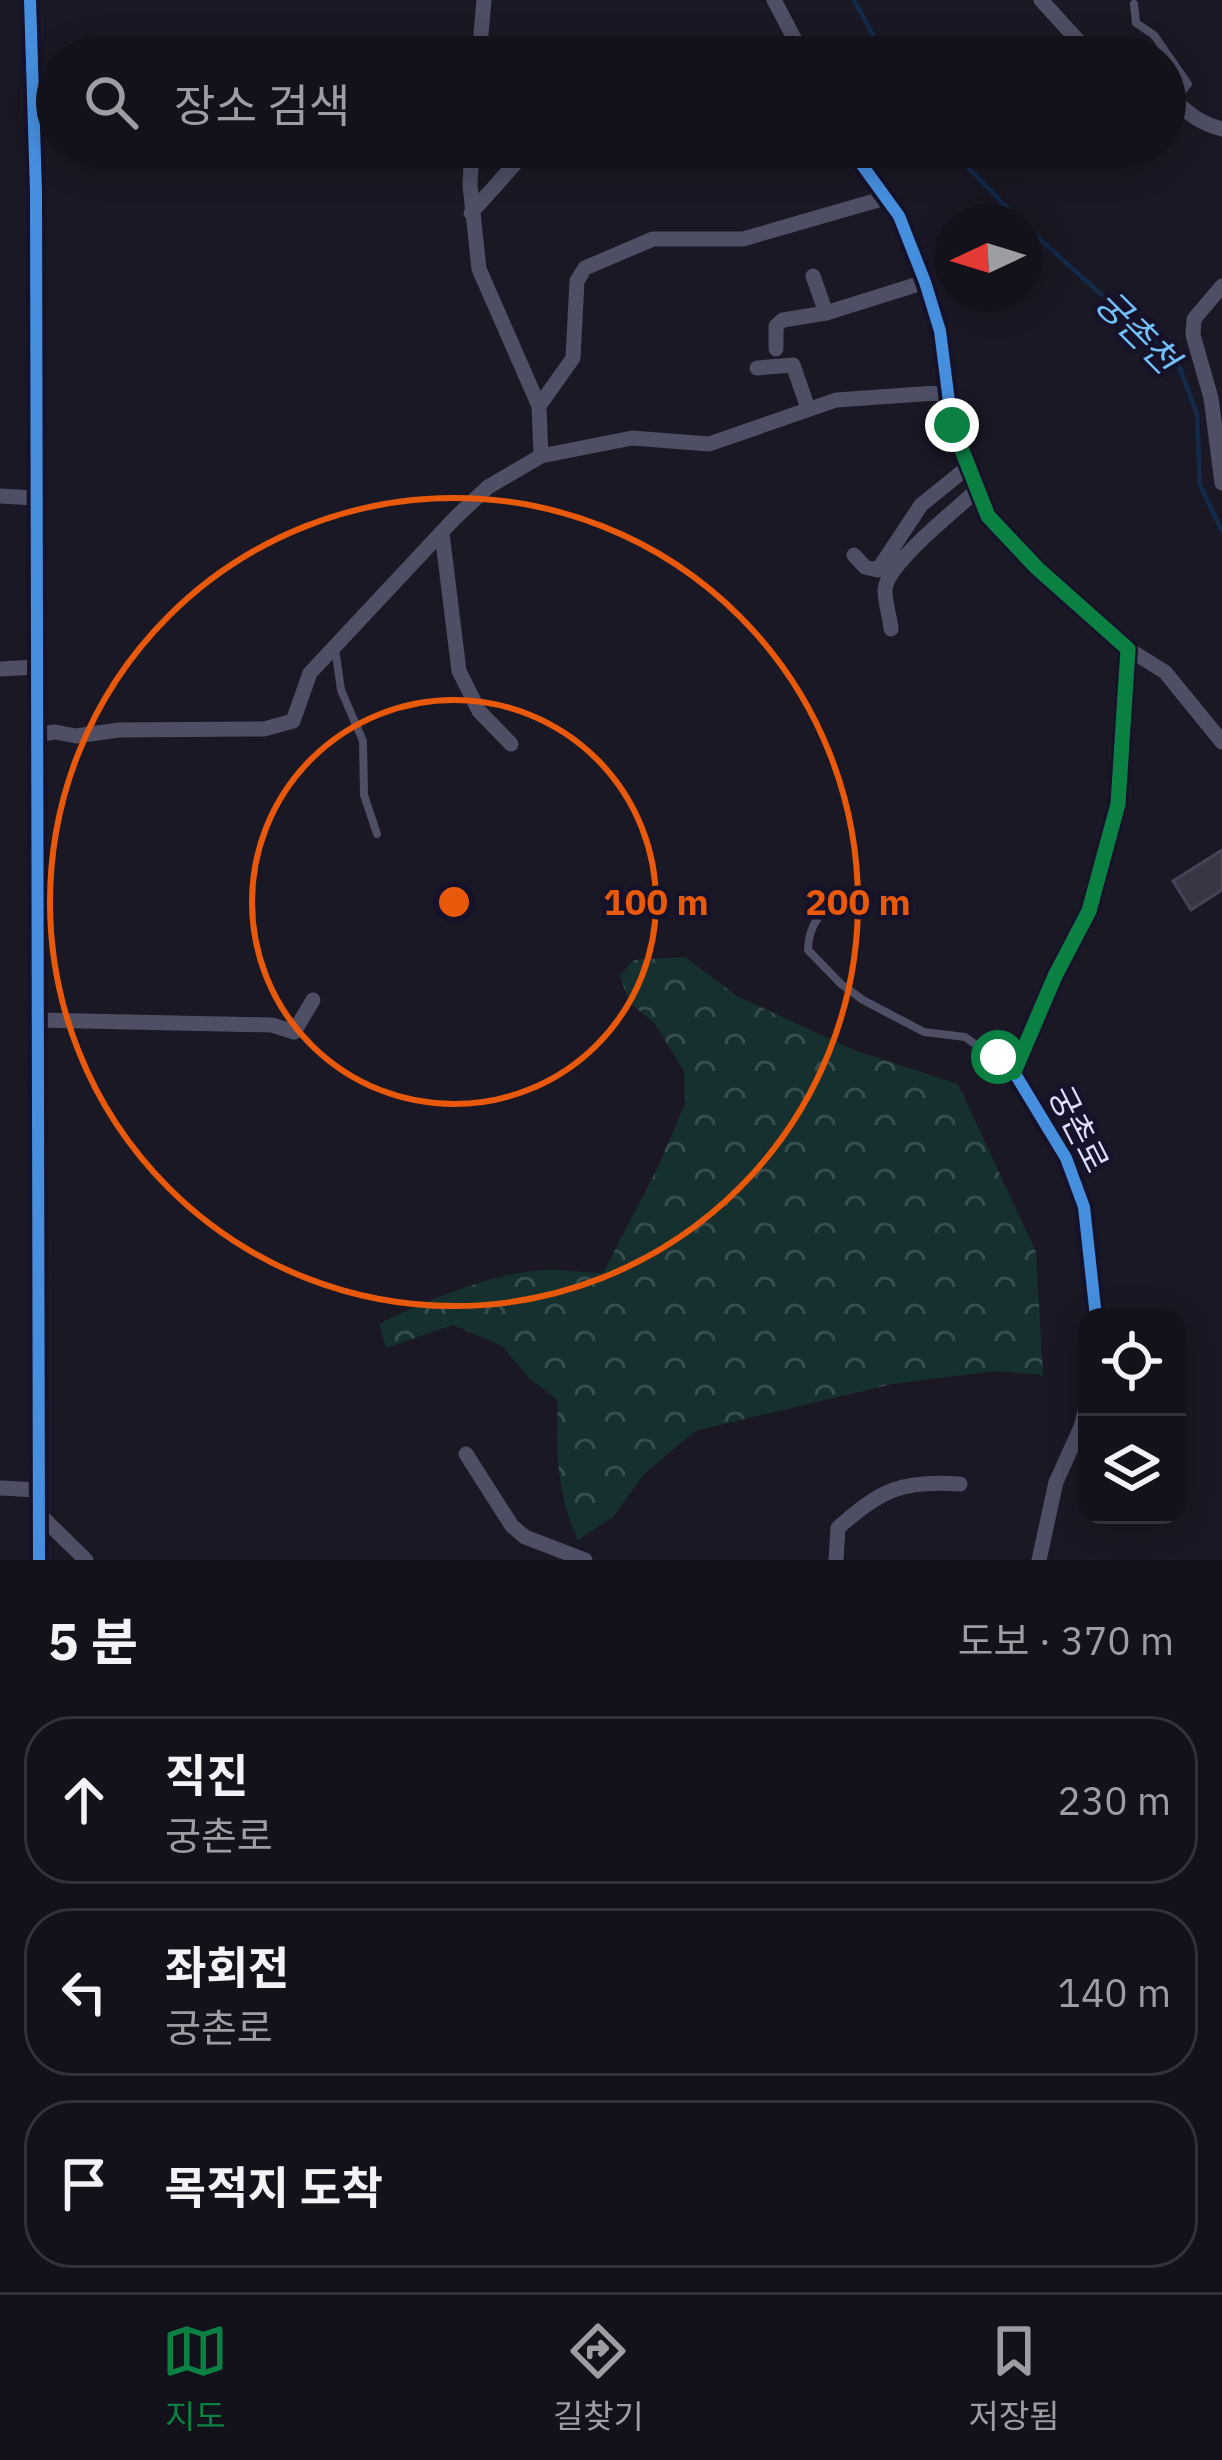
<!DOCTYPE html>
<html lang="ko">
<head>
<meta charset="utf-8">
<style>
  body { margin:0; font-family:"IBM Plex Sans","Noto Sans KR",sans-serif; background:#202028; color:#f1f3f6 }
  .controls { position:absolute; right:36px; bottom:36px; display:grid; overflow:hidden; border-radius:24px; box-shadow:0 6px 30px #0003 }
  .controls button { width:108px; height:108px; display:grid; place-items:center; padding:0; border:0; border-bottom:3px solid #32323a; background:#13121b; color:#f1f3f6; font:60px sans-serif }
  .compass { position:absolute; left:934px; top:204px; width:108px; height:108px; border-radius:50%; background:#13121b; box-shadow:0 6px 30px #0003; rotate:266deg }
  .stop { position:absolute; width:36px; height:36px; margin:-27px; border:9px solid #0b8043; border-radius:50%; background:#fff }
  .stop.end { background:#0b8043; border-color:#fff; box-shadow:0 3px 12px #0008 }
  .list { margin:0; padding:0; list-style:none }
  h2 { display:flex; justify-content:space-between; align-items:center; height:156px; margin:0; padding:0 48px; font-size:51px }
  h2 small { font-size:39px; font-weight:400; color:#9d9ea3 }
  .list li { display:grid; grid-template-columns:78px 1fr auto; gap:36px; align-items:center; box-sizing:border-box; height:168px; margin:0 24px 24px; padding:0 24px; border:3px solid #32323a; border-radius:48px }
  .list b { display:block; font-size:45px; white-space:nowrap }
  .list p { margin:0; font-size:39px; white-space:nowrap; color:#9d9ea3 }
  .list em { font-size:39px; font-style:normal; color:#9d9ea3 }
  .icon { flex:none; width:66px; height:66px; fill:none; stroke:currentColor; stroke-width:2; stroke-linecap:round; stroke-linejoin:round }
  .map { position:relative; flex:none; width:1222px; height:1560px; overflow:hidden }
  .search { position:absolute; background:#13121b; box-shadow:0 6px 30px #0003; left:36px; right:36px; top:36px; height:132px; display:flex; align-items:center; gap:30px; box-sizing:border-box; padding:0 42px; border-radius:66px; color:#9d9ea3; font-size:45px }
  .sheet { height:732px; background:#13121b }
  nav { display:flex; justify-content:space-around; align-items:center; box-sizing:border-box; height:168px; border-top:3px solid #32323a; background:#13121b; font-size:33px; color:#9d9ea3 }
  nav a { display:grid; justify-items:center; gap:6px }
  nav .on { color:#0b8043 }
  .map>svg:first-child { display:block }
  .forest { fill:url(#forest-crowns) }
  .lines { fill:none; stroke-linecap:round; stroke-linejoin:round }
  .stream { stroke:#132a4a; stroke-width:4.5 }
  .building { fill:#383645; stroke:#464357; stroke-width:3 }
  .service { stroke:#4e4e64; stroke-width:8 }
  .minor { stroke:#4e4e64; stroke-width:15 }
  .cycleway-casing { stroke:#15122a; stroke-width:20 }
  .cycleway { stroke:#468fdf; stroke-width:12 }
  .route { stroke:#0b8043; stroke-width:15 }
  .ring { fill:none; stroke:#e8590c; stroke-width:6 }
  .labels { text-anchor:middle; stroke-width:9; stroke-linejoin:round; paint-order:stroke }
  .street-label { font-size:33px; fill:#dfddfd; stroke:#15122a }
  .water-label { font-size:36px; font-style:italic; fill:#71c0f8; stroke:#15122a }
  .centre { fill:#e8590c; stroke:#15122a; stroke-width:6 }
  .ring-label { font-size:36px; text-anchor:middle; font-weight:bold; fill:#e8590c; stroke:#15122a; stroke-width:9; stroke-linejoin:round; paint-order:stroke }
</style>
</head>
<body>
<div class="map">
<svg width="1222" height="1560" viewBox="0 0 1222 1560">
  <defs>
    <pattern id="forest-crowns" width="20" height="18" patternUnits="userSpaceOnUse" patternTransform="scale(3)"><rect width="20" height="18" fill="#16302f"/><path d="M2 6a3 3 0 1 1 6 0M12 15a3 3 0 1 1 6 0" fill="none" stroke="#374e4e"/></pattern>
  </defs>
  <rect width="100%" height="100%" fill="#191824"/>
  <!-- forest -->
  <path class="forest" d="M685 957 737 996 854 1050 958 1084 1036 1252 1043 1375 995 1371 892 1384 695 1431 644 1474 614 1516 578 1540C557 1494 555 1450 558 1400L530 1379 502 1346 453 1325 386 1348 379 1324C425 1301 492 1273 544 1270 564 1269 584 1273 603 1273L656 1171 685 1104 684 1071 655 1024 629 1002 620 976 633 960Z"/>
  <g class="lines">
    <!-- stream -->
    <path class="stream" d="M854 0 885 57
      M948 147 1021 222
      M1024 225 1178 363 1197 414 1200 485 1222 531"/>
  </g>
  <!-- building -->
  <path class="building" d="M1222 850V890L1191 910 1173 881Z"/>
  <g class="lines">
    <!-- service -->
    <path class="service" d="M1134 4 1136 23 1154 35 1188 84 1175 100
      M335 648 341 690 363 741 364 795 377 834
      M843 893C824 909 808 923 808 950L841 984 863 1000 924 1032 965 1037 1013 1071"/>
    <!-- minor -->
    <path class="minor" d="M30 0 36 191 39 1560
      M774 0 804 57
      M1041 0 1093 57
      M479 57 484 0
      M1165 95C1189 110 1192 121 1222 129
      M472 147 470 185 479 269 539 406
      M849 147 899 216 925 282 940 331 952 425 988 516 1037 569 1128 649 1118 804 1089 911 1055 976 1014 1072 1066 1158 1084 1207 1096 1317
      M471 213 530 147
      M813 276 826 313 925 282
      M1222 286 1194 319 1193 335 1211 398 1222 483
      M776 349V326L783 320 826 313
      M757 368 793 365 808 408
      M541 456 539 406 573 358 577 281 585 268 653 239H743L885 198
      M0 496 34 498
      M442 533 459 671 479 711 511 744
      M854 555 865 567 878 570 921 505 968 467
      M891 629C890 617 885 603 885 590 886 564 956 510 977 490
      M1128 649 1165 672 1222 742
      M0 669 36 667
      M37 735 55 732 76 736 119 730 264 729 293 721 310 673 455 518 488 487 541 456 632 438 709 444 836 400 950 392
      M37 1020 272 1025 294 1032 313 1000
      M466 1454 512 1526 525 1537 585 1560
      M0 1488 39 1490
      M39 1514 86 1560
      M836 1560 838 1528C881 1489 903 1480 960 1484
      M1039 1560 1056 1482 1081 1427 1087 1403"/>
    <defs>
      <path id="cycleway" d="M30 0 36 191 39 1560
        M849 147 899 216 925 282 940 331 952 425 988 516 1037 569 1128 649 1118 804 1089 911 1055 976 1014 1072 1066 1158 1084 1207 1096 1317"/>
    </defs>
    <!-- cycleway casing -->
    <use href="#cycleway" class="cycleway-casing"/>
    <!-- cycleway -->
    <use href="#cycleway" class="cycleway"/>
  </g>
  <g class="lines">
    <!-- route -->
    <path class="route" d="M952 425 988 516 1037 568 1128 649 1118 804 1089 911 1055 976 1014 1072 998 1057"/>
  </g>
  <!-- distance rings -->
  <g class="ring">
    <circle cx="454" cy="902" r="202"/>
    <circle cx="454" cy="902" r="404"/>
  </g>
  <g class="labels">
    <!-- street labels -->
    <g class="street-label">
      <text transform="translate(1079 1129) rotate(63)" y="12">궁촌로</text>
    </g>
    <!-- water labels -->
    <g class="water-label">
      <text transform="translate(1137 331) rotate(45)" y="13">궁촌천</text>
    </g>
  </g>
  <circle cx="454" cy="902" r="18" class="centre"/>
  <g class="ring-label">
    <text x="656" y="915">100 m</text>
    <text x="858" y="915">200 m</text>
  </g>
</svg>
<div class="controls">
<button><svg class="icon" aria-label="locate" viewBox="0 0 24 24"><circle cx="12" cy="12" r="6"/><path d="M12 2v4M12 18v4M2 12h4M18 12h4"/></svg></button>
<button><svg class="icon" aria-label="layers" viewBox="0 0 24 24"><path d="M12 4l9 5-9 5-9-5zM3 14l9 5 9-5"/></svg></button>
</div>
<svg class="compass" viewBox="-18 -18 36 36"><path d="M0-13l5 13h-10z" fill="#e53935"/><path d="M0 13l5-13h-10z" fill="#9d9ea3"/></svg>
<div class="stop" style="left:998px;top:1057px"></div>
<div class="stop end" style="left:952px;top:425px"></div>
<div class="search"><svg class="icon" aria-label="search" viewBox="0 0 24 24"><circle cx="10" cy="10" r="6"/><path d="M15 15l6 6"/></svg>장소 검색</div>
</div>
<section class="sheet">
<h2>5 분<small>도보 · 370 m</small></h2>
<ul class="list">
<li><svg class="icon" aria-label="ahead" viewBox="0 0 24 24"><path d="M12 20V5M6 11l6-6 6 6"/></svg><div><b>직진</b><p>궁촌로</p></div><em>230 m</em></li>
<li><svg class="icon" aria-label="left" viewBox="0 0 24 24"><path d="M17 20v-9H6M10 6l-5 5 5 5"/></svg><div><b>좌회전</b><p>궁촌로</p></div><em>140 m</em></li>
<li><svg class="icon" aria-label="arrive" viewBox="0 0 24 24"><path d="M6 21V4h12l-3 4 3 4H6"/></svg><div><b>목적지 도착</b></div></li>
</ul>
</section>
<nav>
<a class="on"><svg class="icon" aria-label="map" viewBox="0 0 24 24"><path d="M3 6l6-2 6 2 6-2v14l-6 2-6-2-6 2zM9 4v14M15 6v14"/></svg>지도</a>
<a><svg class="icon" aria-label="directions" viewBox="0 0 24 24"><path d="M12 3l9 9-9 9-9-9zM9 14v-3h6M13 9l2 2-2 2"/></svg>길찾기</a>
<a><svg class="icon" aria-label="saved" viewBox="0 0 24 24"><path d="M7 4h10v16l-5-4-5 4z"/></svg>저장됨</a>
</nav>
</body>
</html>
